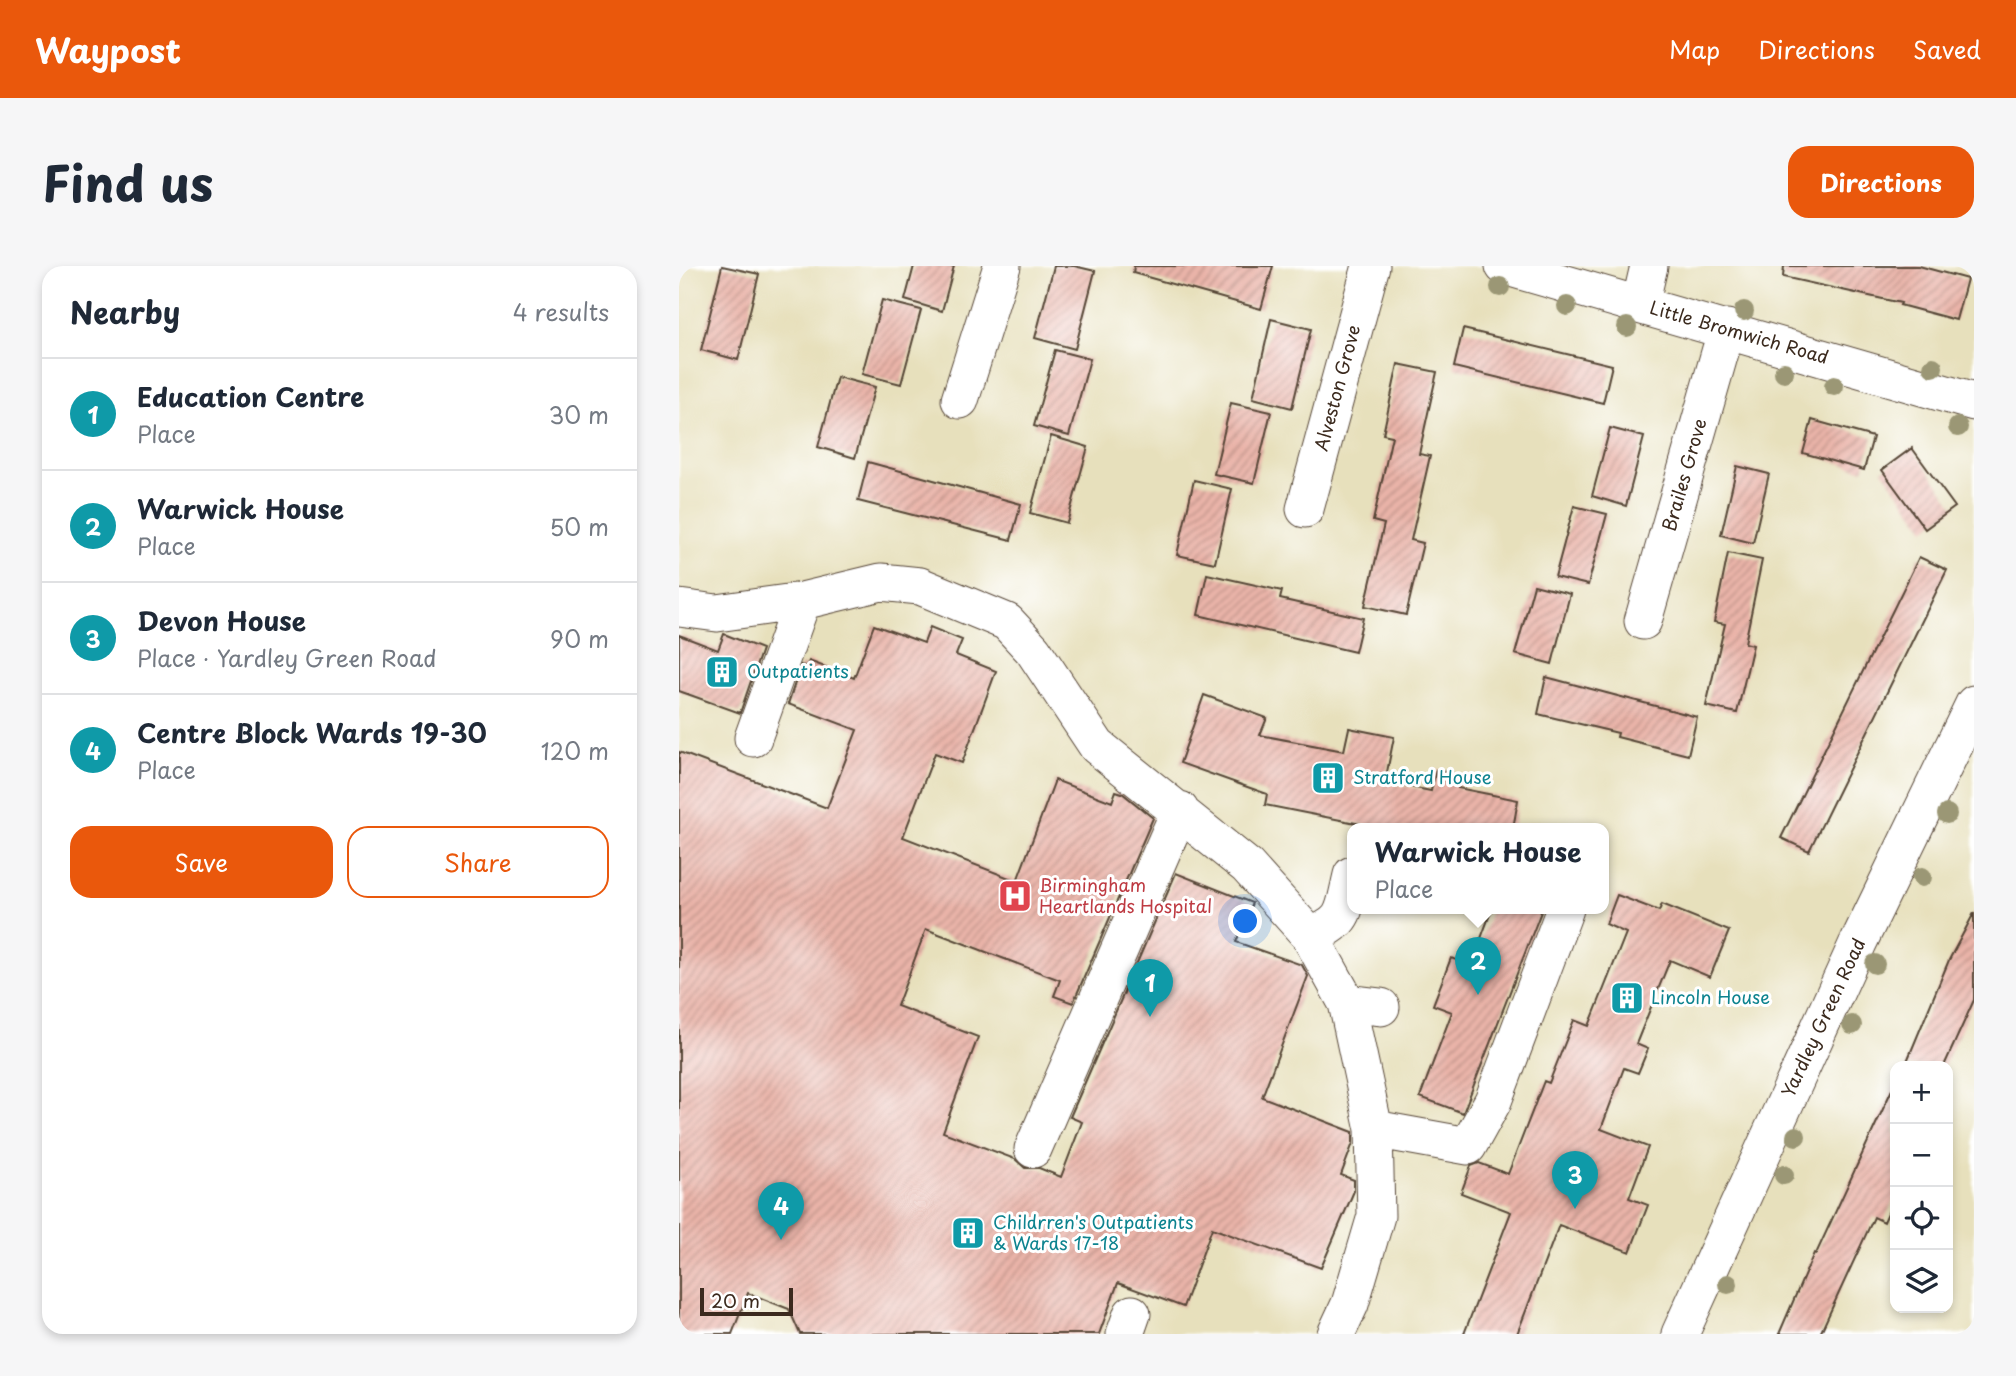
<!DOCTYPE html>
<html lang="en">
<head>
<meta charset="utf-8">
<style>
  body { margin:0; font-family:"Playpen Sans",sans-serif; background:#f6f6f7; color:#1f2937 }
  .controls { position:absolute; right:21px; bottom:21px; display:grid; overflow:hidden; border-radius:14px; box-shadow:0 4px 10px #0003 }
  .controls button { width:63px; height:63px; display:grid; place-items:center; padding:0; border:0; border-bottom:2px solid #e0e1e3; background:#fff; color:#1f2937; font:35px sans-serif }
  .scale { position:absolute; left:21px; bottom:18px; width:93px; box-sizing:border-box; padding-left:7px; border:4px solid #3b2a1e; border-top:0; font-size:19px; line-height:24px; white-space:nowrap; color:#3b2a1e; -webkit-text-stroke:5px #fff; paint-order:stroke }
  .you { position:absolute; left:567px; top:656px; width:24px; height:24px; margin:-18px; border:5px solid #fff; border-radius:50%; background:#1a73e8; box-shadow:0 0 0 10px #1a73e833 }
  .badge { display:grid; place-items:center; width:46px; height:46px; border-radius:50%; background:#ea580c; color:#fff; font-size:23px; font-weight:700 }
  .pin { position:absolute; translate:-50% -58px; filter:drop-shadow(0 2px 4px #0008) }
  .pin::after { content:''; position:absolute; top:37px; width:24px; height:21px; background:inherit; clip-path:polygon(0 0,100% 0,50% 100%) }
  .popup { position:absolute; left:668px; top:557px; width:262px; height:91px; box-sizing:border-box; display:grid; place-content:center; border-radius:14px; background:#fff; filter:drop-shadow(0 2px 5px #0005); font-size:23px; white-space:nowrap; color:#747a83 }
  .popup b { font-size:26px; color:#1f2937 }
  .popup::after { content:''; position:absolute; left:50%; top:100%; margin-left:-14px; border:14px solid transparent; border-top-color:#fff }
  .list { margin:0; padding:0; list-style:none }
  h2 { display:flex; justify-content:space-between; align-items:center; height:91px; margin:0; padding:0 28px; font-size:30px }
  h2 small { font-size:23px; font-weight:400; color:#747a83 }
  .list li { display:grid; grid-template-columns:46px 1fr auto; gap:21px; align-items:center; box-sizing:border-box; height:112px; padding:0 28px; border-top:2px solid #e0e1e3 }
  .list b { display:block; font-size:26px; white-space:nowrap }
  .list p { margin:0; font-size:23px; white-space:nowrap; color:#747a83 }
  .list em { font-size:23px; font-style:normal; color:#747a83 }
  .actions { display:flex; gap:14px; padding:21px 28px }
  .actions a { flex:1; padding:16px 0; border:2px solid #ea580c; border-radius:21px; text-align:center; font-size:24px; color:#ea580c }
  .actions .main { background:#ea580c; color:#fff }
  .icon { flex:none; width:38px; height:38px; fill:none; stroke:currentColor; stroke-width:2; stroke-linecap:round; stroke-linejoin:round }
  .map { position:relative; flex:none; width:1295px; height:1068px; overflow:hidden; border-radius:21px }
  header { display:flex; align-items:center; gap:42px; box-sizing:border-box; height:98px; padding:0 35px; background:#ea580c; color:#fff }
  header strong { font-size:33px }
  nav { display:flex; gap:38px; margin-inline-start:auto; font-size:24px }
  .intro { display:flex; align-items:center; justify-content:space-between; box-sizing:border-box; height:168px; padding:0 42px }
  h1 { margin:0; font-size:49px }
  .button { padding:18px 32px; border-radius:21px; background:#ea580c; color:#fff; font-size:24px; font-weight:700 }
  main { display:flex; gap:42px; padding:0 42px }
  aside { flex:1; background:#fff; border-radius:21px; box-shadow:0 4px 10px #0003 }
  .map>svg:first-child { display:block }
  .building { fill:url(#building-hatch) }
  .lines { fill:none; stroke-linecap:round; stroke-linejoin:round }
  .minor-casing { stroke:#554536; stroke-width:39 }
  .minor { stroke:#fff; stroke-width:37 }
  .tree { fill:#9b9774 }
  .labels { text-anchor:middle; stroke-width:6; stroke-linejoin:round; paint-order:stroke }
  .street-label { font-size:18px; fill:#3b2a1e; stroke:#fff }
  .culture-label { font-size:18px; fill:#0d838f; stroke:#fff; text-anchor:start }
  .health-label { font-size:18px; fill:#be3a42; stroke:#fff; text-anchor:start }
</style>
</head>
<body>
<header>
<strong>Waypost</strong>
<nav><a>Map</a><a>Directions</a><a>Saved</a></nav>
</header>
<div class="intro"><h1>Find us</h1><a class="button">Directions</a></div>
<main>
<aside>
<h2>Nearby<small>4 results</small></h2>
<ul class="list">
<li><span class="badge" style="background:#0f9aa8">1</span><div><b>Education Centre</b><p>Place</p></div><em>30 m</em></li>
<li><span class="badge" style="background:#0f9aa8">2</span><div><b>Warwick House</b><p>Place</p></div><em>50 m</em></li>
<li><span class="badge" style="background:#0f9aa8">3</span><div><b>Devon House</b><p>Place · Yardley Green Road</p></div><em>90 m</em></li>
<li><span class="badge" style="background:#0f9aa8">4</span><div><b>Centre Block Wards 19-30</b><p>Place</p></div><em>120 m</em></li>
</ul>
<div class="actions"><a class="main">Save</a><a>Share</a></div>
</aside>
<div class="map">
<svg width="1295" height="1068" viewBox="0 0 1295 1068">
  <defs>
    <pattern id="building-hatch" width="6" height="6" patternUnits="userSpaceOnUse" patternTransform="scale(1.75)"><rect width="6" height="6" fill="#eab4a9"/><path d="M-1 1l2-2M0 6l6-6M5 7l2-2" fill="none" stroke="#bf9389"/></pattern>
  </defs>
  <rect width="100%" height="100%" fill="#fff"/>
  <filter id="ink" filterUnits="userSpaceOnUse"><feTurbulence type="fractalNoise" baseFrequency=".0143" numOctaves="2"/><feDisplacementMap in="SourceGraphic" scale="14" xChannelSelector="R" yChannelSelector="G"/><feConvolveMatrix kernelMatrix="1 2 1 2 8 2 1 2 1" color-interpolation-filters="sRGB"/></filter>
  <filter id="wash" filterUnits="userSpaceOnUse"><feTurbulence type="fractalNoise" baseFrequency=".00686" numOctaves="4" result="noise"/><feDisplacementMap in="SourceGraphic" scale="28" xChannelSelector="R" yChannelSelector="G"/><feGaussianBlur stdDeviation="1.57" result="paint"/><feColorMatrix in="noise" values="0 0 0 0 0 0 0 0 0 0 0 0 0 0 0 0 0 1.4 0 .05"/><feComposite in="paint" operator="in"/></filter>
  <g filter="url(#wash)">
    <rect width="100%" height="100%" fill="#e7e0bc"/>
    <g id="blocks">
      <!-- building -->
      <path class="building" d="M43 0 80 8 59 94 22 84Z
        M235 0H275L263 45 226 34Z
        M375 0H395L416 5 396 83 356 72Z
        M455 0H594L582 43 454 7Z
        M1105 0H1240L1288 13 1277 54 1221 39 1222 37 1104 11Z
        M203 34 242 44 222 118 183 108Z
        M592 53 632 63 613 142 574 132Z
        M784 63 933 99 924 137 775 101Z
        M376 84 411 93 390 170 355 160Z
        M719 98 758 106 740 188 751 190 732 274 744 277 727 349 686 340 705 258 694 255 713 170 704 168Z
        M158 111 196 121 176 192 139 181Z
        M552 137 592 146 575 217 535 208Z
        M1133 154 1194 171 1185 204 1124 187Z
        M931 162 965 171 947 240 913 230Z
        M372 170 409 181 388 257 351 247Z
        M1233 182 1276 241 1246 263 1203 204Z
        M189 196 342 238 332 274 179 235Z
        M1058 200 1090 208 1074 277 1042 269Z
        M515 214 553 223 536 297 498 289Z
        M895 240 928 248 909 319 876 311Z
        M1049 287 1083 294 1066 377 1074 379 1058 447 1027 440 1046 358 1035 356Z
        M1240 291 1268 304 1130 585 1102 572Z
        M528 308 603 325 601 333 684 352 676 386 519 349Z
        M855 319 891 328 873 398 836 388Z
        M195 359 245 377 251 361 283 374 277 389 317 405 283 497 256 487 224 571 338 615 376 514 433 536 437 525 443 527 474 552 394 737 375 730 381 714 247 663 218 740 299 771 264 866 336 893 346 902H360L382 911 403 856 391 851 497 607 573 637 557 676 623 699 629 710 583 831 674 866V877L662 909 675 914V925L642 1002 533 962 504 1041 439 1017 420 1068H121L110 1043 69 1027 53 1068H0V486L148 542 178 464 109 438 122 399 127 401 130 395 175 412Z
        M45 368 83 383 61 447 0 425V369L39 384Z
        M867 411 1018 451 1009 489 938 471 939 467 859 448Z
        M525 429 588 452 581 469 665 485 670 462 715 471 706 516 752 525 757 504 782 509 779 522 839 534 834 563H707L586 539 588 528 501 497Z
        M938 629 980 645 983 638 1050 665 1031 711 991 694 957 778 969 783 959 807 945 802 922 863 969 881 950 932 969 939 951 986 880 959 838 1068H785L832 946 782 927 792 900 800 897 829 908 865 815 870 817 895 754 910 760 947 667 927 658Z
        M813 643H863L784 847 741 831 773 746 754 739 772 692 792 699Z
        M1295 647V734L1265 800H1226L1270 694Z
        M1216 817V931L1205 956 1195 951 1141 1068H1100L1135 987 1137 988Z"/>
    </g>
  </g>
  <g filter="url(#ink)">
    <use href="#blocks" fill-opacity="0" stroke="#554536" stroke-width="2"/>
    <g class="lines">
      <defs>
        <path id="minor" d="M825 0 1295 136
          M961 39 970 0
          M281 134 323 0
          M626 243 692 0
          M0 342 38 347 123 335 202 316 241 320 328 356 354 384 418 480 568 600 631 670 668 737 695 863 697 950 671 1038 657 1068
          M964 355 1048 62
          M74 472 123 335
          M631 670C668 656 664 646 673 609
          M668 737 702 741
          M695 863 789 880 814 835 886 643
          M354 883 501 544
          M446 1068 453 1048
          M1001 1068 1179 677 1295 438"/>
      </defs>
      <!-- minor casing -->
      <use href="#minor" class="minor-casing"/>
      <!-- minor -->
      <use href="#minor" class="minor"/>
    </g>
    <!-- trees -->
    <g class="tree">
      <circle cx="821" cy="21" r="10"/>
      <circle cx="888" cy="40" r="10"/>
      <circle cx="1065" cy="45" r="10"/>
      <circle cx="948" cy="61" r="10"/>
      <circle cx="1254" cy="101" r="10"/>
      <circle cx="1105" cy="106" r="10"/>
      <circle cx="1155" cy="120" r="10"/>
      <circle cx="1279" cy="161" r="10"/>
      <circle cx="1268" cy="548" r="10"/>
      <circle cx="1243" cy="611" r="10"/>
      <circle cx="1196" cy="698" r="10"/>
      <circle cx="1173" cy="759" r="10"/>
      <circle cx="1117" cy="870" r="10"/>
      <circle cx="1105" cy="909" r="10"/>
      <circle cx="1049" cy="1018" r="10"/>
    </g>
  </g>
  <!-- icons -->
  <defs>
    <symbol id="building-square" viewBox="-11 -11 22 22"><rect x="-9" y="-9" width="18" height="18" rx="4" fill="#0f9aa8" stroke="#fff"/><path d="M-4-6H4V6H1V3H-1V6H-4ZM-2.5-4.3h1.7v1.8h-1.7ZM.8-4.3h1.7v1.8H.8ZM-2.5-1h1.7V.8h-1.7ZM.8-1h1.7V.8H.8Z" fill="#fff"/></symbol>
    <symbol id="hospital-square" viewBox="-11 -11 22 22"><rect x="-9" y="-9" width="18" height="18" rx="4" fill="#e0444e" stroke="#fff"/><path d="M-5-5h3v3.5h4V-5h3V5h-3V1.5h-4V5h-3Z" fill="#fff"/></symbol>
  </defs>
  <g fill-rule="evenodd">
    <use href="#building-square" x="24" y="387" width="38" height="38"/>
    <use href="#building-square" x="630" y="493" width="38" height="38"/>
    <use href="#hospital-square" x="317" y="611" width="38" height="38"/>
    <use href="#building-square" x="929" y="713" width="38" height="38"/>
    <use href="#building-square" x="270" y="948" width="38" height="38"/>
  </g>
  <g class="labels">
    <!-- street labels -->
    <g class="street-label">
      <text transform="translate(1060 67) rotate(16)" y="6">Little Bromwich Road</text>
      <text transform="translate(659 122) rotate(-75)" y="6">Alveston Grove</text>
      <text transform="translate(1006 209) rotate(-74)" y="6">Brailes Grove</text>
      <text transform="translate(1145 752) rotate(-65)" y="6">Yardley Green Road</text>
    </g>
    <!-- culture labels -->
    <g class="culture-label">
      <text x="68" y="412">Outpatients</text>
      <text x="674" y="518">Stratford House</text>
      <text x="972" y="738">Lincoln House</text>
      <text x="314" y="963">Childrren's Outpatients<tspan x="314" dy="21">&amp; Wards 17-18</tspan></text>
    </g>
    <!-- health labels -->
    <g class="health-label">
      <text x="360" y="626">Birmingham<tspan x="360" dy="21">Heartlands Hospital</tspan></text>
    </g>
  </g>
</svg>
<div class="controls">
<button>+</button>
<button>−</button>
<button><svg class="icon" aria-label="locate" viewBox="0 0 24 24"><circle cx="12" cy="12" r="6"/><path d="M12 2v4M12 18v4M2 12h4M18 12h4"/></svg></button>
<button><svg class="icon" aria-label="layers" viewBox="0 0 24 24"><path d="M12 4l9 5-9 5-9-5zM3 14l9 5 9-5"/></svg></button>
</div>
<div class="scale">20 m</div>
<div class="you"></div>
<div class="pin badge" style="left:471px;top:751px;background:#0f9aa8">1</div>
<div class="pin badge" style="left:799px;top:729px;background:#0f9aa8">2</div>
<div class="popup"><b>Warwick House</b>Place</div>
<div class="pin badge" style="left:896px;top:943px;background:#0f9aa8">3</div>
<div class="pin badge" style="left:102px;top:974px;background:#0f9aa8">4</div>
</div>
</main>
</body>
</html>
